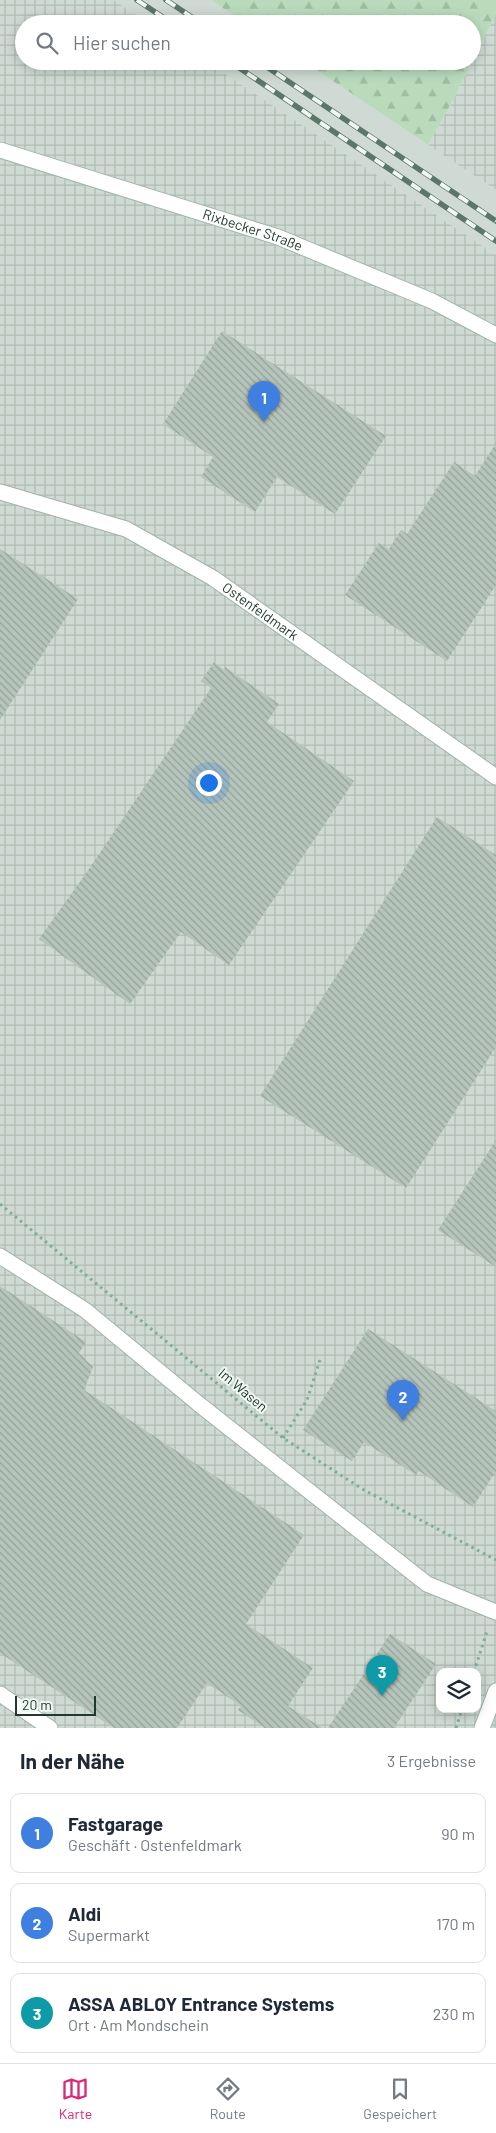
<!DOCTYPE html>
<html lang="de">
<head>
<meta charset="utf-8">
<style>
  body { margin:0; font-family:Barlow,sans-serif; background:#f2f2f3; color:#1f2937 }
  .controls { position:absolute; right:15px; bottom:15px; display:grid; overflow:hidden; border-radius:10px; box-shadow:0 2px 12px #0003 }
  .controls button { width:45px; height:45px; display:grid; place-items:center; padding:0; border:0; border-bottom:1px solid #e0e1e3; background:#fff; color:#1f2937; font:25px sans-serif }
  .scale { position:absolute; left:15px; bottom:12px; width:81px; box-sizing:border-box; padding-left:5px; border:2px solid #213a2f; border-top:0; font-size:14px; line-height:18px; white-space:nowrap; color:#213a2f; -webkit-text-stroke:4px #f0f7f2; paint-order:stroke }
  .you { position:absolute; left:208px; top:782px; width:18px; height:18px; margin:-12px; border:4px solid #fff; border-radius:50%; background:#1a73e8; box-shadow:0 0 0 8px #1a73e833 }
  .badge { display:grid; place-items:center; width:32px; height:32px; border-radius:50%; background:#db2777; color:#fff; font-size:16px; font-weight:700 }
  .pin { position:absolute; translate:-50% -41px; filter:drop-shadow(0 1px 2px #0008) }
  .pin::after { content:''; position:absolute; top:26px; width:18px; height:15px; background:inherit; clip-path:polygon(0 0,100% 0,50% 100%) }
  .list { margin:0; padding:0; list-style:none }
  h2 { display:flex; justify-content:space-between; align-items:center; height:65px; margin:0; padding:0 20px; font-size:21px }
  h2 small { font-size:16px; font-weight:400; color:#747a83 }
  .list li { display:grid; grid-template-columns:32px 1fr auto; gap:15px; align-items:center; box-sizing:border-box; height:80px; margin:0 10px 10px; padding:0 10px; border:1px solid #e0e1e3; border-radius:10px }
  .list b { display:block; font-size:19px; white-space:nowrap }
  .list p { margin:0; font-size:16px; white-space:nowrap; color:#747a83 }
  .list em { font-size:16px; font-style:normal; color:#747a83 }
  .icon { flex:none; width:28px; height:28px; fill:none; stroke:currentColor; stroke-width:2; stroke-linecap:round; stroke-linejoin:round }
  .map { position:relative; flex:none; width:496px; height:1728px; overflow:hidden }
  .search { position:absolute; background:#fff; box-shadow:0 2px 12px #0003; left:15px; right:15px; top:15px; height:55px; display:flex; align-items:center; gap:12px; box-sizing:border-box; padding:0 18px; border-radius:28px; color:#747a83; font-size:19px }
  .sheet { height:335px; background:#fff }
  nav { display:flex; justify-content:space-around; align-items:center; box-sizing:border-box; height:70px; border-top:1px solid #e0e1e3; background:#fff; font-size:14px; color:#747a83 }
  nav a { display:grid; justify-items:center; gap:2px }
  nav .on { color:#db2777 }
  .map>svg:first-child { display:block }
  .built { fill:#cedad3 }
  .industrial { fill:url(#industrial-grid); fill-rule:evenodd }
  .forest { fill:url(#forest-firs) }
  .building { fill:url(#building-back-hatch) }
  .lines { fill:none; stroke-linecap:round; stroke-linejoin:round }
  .service-casing { stroke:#a3b2aa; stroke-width:17 }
  .minor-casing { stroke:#a3b2aa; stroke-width:17 }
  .secondary-casing { stroke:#9fb6aa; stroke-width:17 }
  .path { stroke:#81ad97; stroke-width:3; stroke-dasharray:2.5 4; stroke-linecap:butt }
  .service { stroke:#fff; stroke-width:15 }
  .minor { stroke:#fff; stroke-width:15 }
  .secondary { stroke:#fff; stroke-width:15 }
  .rail-casing { stroke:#5c766a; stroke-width:5.5 }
  .rail { stroke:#f0f7f2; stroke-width:4; stroke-dasharray:11; stroke-linecap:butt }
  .labels { text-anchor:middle; stroke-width:4; stroke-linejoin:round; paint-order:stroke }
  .street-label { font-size:14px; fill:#213a2f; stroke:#f0f7f2 }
</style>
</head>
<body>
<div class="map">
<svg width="496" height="1728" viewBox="0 0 496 1728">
  <defs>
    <pattern id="industrial-grid" width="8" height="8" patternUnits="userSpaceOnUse" patternTransform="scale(1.25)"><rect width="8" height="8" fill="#cedad3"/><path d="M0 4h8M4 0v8" fill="none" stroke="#b1bcb5"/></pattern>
    <pattern id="forest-firs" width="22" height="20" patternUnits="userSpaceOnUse" patternTransform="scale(1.25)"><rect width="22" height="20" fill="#b9dbbc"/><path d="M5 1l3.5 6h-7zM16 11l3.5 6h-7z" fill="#9fbda2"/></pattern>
    <pattern id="building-back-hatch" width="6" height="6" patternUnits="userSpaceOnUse" patternTransform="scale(1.25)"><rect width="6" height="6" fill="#b6c5bc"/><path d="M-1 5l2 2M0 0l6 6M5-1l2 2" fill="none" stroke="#94a199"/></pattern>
  </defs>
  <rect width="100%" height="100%" fill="#e0eae4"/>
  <!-- built -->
  <path class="built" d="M114 0H211L246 24H149Z
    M206 61H303L428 145 496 190V255Z"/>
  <!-- industrial -->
  <path class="industrial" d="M0 0H114L149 24H24V61H206L496 255V1728H0ZM440 1672H477V1709H440Z
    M496 14V190L428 145 452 102Z"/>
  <!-- forest -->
  <path class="forest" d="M211 0H496V14L452 102 428 145 303 61H472V24H246Z"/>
  <!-- building -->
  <path class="building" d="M222 331 386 436 335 514 277 477 255 512 201 477 213 457 163 424Z
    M496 443V585L447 661 345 595 379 543 389 549 401 530 407 534 454 462 475 476Z
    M0 549 78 599 0 720Z
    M214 662 224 670 225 667 279 704 267 722 354 781 229 965 181 932 130 1004 39 939 89 869 211 688 201 681Z
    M437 817 496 855V1047L406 1188 260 1096Z
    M496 1140V1267L438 1230Z
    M0 1286 86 1342 79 1353 93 1367 84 1390 304 1535 246 1624 313 1668 288 1706 322 1728H265L238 1710 241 1706 207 1683 177 1728H114L0 1653Z
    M368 1329 496 1411V1471L473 1507 419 1471 416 1475 364 1442 352 1461 303 1430Z
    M390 1634 436 1664 394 1728H328Z"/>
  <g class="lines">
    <defs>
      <path id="service" d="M0 1256 85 1310 200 1405 427 1584 496 1612
        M0 1694 50 1728"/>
      <g id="minor">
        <path id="s1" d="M0 492 126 529 213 578 496 777"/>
        <path d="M482 1728 496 1691"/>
      </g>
      <g id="secondary">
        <path id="s2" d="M0 150 278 237 432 301 496 335"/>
      </g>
    </defs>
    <!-- service casing -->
    <use href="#service" class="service-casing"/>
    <!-- minor casing -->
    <use href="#minor" class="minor-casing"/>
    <!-- secondary casing -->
    <use href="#secondary" class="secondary-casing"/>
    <!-- path -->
    <path class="path" d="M0 1204 283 1438 364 1490 496 1560
      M283 1438 307 1400 320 1360
      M474 1672 487 1631
      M456 1728 462 1709"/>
    <!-- service -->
    <use href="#service" class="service"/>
    <!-- minor -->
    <use href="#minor" class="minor"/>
    <!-- secondary -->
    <use href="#secondary" class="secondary"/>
    <defs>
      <path id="rail" d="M137 0 173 24
        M166 0 202 24
        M229 61 496 241
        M258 61 496 221"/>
    </defs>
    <!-- rail casing -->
    <use href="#rail" class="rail-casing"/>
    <!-- rail -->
    <use href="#rail" class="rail"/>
  </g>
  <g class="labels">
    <!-- street labels -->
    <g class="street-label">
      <text dy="5" stroke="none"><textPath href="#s2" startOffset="265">Rixbecker Straße</textPath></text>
      <text dy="5" stroke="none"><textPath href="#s1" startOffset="289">Ostenfeldmark</textPath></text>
      <text transform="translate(243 1390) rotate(40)" y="5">Im Wasen</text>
    </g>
  </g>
</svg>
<div class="controls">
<button><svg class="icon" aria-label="layers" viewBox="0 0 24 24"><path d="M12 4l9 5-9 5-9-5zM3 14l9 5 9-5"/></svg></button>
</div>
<div class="scale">20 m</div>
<div class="you"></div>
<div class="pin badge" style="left:264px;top:422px;background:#3f7fe0">1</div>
<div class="pin badge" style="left:403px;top:1421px;background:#3f7fe0">2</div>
<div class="pin badge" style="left:382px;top:1696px;background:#0f9aa8">3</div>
<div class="search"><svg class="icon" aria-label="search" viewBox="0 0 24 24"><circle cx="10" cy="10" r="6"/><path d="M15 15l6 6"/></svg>Hier suchen</div>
</div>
<section class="sheet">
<h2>In der Nähe<small>3 Ergebnisse</small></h2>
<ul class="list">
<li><span class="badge" style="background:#3f7fe0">1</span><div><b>Fastgarage</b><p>Geschäft · Ostenfeldmark</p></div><em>90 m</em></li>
<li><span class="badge" style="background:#3f7fe0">2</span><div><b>Aldi</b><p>Supermarkt</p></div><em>170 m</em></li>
<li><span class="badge" style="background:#0f9aa8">3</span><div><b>ASSA ABLOY Entrance Systems</b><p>Ort · Am Mondschein</p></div><em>230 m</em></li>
</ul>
</section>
<nav>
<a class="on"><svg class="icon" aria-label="map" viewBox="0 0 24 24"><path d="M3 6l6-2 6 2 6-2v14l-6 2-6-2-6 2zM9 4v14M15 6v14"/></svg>Karte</a>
<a><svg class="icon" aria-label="directions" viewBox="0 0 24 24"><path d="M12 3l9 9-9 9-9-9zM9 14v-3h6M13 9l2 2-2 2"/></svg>Route</a>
<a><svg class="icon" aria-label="saved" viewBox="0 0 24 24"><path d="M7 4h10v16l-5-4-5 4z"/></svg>Gespeichert</a>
</nav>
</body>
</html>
